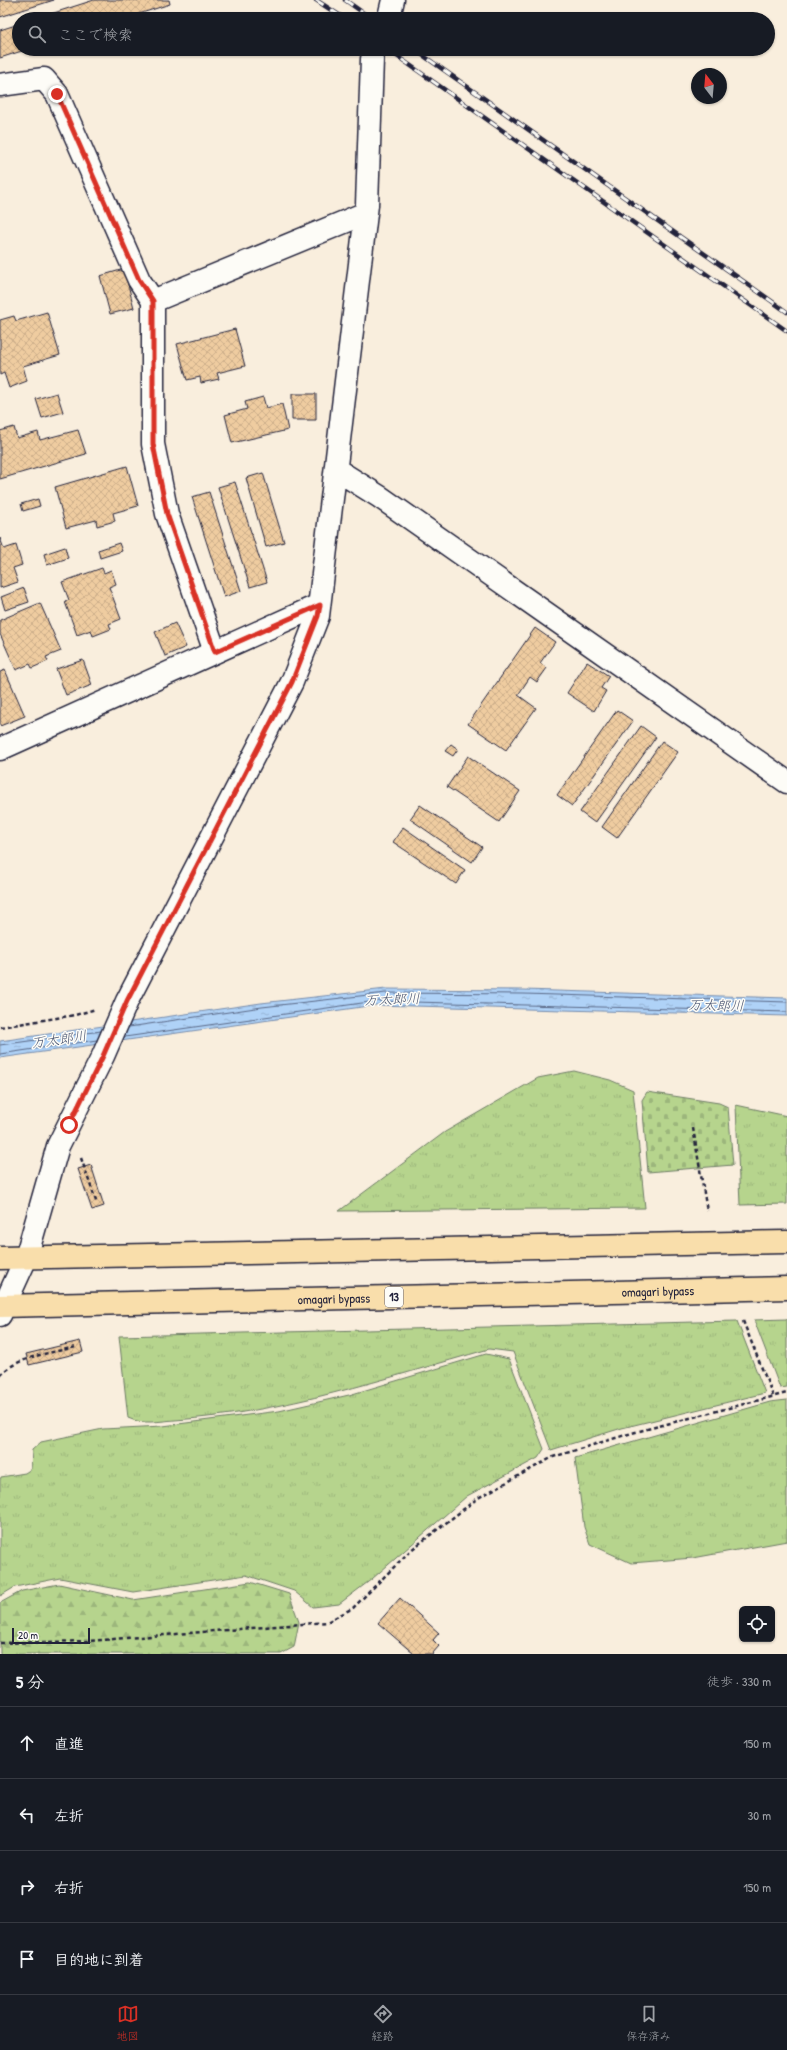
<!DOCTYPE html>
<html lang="ja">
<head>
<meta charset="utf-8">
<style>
  body { margin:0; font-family:"Patrick Hand","Klee One",sans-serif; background:#20242c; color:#f1f3f6 }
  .controls { position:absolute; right:12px; bottom:12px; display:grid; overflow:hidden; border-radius:6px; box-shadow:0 1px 3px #0004 }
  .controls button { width:36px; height:36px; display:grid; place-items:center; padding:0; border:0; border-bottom:1px solid #363941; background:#171b24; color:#f1f3f6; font:20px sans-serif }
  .compass { position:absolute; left:691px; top:68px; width:36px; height:36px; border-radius:50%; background:#171b24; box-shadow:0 1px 3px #0004; rotate:344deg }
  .scale { position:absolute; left:12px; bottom:10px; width:78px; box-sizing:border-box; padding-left:4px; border:2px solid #22223b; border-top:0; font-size:11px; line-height:14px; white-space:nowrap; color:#22223b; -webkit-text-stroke:3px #fdfcf7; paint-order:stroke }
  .stop { position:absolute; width:12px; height:12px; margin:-9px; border:3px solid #d93025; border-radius:50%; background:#fff }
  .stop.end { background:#d93025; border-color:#fff; box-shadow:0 1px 4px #0008 }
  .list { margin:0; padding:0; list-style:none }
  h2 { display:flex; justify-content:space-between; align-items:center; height:52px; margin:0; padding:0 16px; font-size:17px }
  h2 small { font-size:13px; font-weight:400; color:#9ea1a6 }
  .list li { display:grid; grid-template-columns:26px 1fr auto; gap:12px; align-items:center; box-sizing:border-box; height:72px; padding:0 16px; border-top:1px solid #363941 }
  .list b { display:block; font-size:15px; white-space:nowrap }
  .list em { font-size:13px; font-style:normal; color:#9ea1a6 }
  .icon { flex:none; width:22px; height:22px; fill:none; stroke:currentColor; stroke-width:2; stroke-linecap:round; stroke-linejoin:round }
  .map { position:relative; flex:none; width:787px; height:1654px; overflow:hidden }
  .search { position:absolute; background:#171b24; box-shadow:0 1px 3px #0004; left:12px; right:12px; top:12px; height:44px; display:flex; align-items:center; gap:10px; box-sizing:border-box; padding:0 14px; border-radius:22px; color:#9ea1a6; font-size:15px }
  .sheet { height:340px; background:#171b24 }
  nav { display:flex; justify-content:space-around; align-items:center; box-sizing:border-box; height:56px; border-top:1px solid #363941; background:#171b24; font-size:11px; color:#9ea1a6 }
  nav a { display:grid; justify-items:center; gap:2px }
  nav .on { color:#d93025 }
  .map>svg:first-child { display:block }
  .grass { fill:url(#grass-tufts); stroke:#6c7b64 }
  .forest { fill:url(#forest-firs); stroke:#6c7b64 }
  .cemetery { fill:url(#cemetery-stones); stroke:#6c7b64 }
  .water { fill:url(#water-ripples); stroke:#778cac }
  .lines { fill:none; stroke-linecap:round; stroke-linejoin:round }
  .shore { stroke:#5a6886; stroke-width:1 }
  .building { fill:url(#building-cross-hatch); stroke:#22223b }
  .minor-casing { stroke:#22223b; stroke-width:25 }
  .highway-casing { stroke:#22223b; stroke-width:25 }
  .path { stroke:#22223b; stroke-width:2.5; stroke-dasharray:4 3; stroke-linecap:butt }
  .minor { stroke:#fdfcf7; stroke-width:22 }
  .highway { stroke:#f9deab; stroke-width:22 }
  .rail-casing { stroke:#22223b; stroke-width:4.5 }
  .rail { stroke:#fdfcf7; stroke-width:3; stroke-dasharray:9; stroke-linecap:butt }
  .route { stroke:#d93025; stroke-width:5 }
  .labels { text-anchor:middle; stroke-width:3; stroke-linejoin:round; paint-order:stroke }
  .shield { fill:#fdfcf7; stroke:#646373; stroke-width:1 }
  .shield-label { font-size:12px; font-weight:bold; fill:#22223b }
  .street-label { font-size:13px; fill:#22223b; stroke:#fdfcf7 }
  .water-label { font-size:14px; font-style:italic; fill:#4c5773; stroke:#fdfcf7 }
</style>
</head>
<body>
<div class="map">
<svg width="787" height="1654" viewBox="0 0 787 1654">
  <defs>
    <pattern id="grass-tufts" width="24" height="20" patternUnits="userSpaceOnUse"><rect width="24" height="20" fill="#b6d48d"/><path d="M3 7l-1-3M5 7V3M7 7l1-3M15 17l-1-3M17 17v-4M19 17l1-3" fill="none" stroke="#9cb67b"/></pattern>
    <pattern id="forest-firs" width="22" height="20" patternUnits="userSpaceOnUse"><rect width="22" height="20" fill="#b6d48d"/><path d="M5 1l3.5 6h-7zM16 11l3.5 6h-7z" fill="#9cb67b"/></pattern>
    <pattern id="cemetery-stones" width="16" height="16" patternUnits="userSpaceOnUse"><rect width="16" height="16" fill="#b6d48d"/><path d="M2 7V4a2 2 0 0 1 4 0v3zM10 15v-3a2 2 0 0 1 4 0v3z" fill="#9cb67b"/></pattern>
    <pattern id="water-ripples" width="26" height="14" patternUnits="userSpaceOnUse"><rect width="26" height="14" fill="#afd2f7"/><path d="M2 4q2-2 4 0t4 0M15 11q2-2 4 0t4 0" fill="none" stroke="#96b4d5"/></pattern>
    <pattern id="building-cross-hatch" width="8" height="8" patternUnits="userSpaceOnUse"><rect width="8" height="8" fill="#efcca0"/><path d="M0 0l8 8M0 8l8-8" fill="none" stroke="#cdaf8b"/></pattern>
  </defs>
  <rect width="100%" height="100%" fill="#f9eedd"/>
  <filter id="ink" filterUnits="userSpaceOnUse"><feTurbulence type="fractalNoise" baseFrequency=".025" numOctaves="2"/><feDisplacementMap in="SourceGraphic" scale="8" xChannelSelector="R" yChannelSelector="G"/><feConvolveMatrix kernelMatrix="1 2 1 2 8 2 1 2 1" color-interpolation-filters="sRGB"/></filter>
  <g filter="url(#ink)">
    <!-- grass -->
    <path class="grass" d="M574 1071 610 1080 633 1090 645 1208 339 1211 445 1132 538 1078Z
      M736 1105 787 1116V1204L740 1205Z
      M787 1319V1387L780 1388 754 1320Z
      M737 1321 765 1393 622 1428 551 1450 513 1352 489 1349C386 1378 283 1413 175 1420 159 1421 143 1425 128 1418L119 1336Z
      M486 1354 509 1359 544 1449 538 1458 467 1496 372 1579 339 1604 313 1607 294 1591 246 1575 133 1592 60 1578 15 1587 0 1596V1480L1 1477 25 1473 31 1469 32 1450 41 1442 103 1429 163 1426 279 1411 349 1395Z
      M787 1400V1541L693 1558 631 1563 590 1544 584 1527 575 1458 770 1402Z"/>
    <!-- forest -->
    <path class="forest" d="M250 1582 289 1594 299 1622 294 1647 281 1654H0V1603L22 1591 59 1584 133 1600Z"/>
    <!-- cemetery -->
    <path class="cemetery" d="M647 1092 719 1103 728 1107 733 1165 648 1172 642 1100Z"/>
    <!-- water -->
    <path class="water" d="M386 989 524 990 787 998V1016L376 1005 0 1058V1041L261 1003Z"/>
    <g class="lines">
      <!-- shore -->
      <path class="shore" d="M129 1027 262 1007 386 993 524 994 787 1002
        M125 1037 376 1001 787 1012
        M0 1045 101 1031
        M0 1054 97 1040"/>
    </g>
    <!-- building -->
    <path class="building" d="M0 0H54L0 17Z
      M94 0H169L170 4 123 19H35Z
      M19 24V49H28L0 58V30Z
      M124 269 134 308 110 314 100 276Z
      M47 312 60 355 23 366 27 381 9 388 4 373 0 375V320L14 316 16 321Z
      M235 329 245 366 217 373 219 379 201 383 200 377 187 380 177 344Z
      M57 393 63 412 42 418 36 399Z
      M292 394H316V420H292Z
      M263 397 266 408 282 404 288 430 232 443 225 415 247 409 245 402Z
      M14 427 17 438 38 432 40 440 78 430 86 454 0 479V431Z
      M127 466 138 506 113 513 115 521 97 526 96 520 66 528 55 487Z
      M263 473 284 542 266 547 246 478Z
      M235 482 267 582 250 587 218 487Z
      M209 492 241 591 224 597 192 497Z
      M38 499 40 506 23 511 21 504Z
      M0 538 4 549 16 545 22 565 13 568 18 582 0 588Z
      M119 543 122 551 100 558 98 550Z
      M65 547 68 558 47 565 44 554Z
      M102 568 104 573 111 570 116 584 109 587 121 619 109 624 111 629 93 636 91 630 77 635 65 602 69 600 62 582Z
      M24 588 29 602 5 610 1 597Z
      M40 603 61 651 46 657 48 661 32 668 30 664 16 670 0 634V620Z
      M175 623 186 647 165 656 155 632Z
      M535 628 555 642 540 663 547 668 537 682 530 677 518 695 536 708 506 750 468 724Z
      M83 660 92 685 66 695 56 669Z
      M587 662 609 676 601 688 606 691 594 711 567 693Z
      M5 670 25 716 0 726V672Z
      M617 710 633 721 572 806 557 795Z
      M641 726 656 737 595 823 580 812Z
      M662 741 678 752 617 838 602 827Z
      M451 744 458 749 453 756 445 751Z
      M468 756 520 791 499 822 447 787Z
      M420 805 482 847 472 862 410 819Z
      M403 827 465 870 456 884 393 842Z
      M91 1165 104 1206 92 1210 78 1169Z
      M80 1341 83 1352 29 1365 26 1354Z
      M400 1598 439 1633 433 1640 439 1646 432 1654H414L378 1623Z"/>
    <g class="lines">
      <defs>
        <path id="minor" d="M389 17 393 0
          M0 85 44 79 57 94 139 280 153 301
          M337 470 380 497 787 782
          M215 652 167 514 153 444V301L366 213
          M0 749 319 605
          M0 1315 26 1258 58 1146 103 1056 127 1001 292 682 318 616 367 205 372 59"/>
        <g id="highway">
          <path d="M0 1258 787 1242"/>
          <path id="s1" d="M0 1306 787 1288"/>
        </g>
      </defs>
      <!-- minor casing -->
      <use href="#minor" class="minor-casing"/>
      <!-- highway casing -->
      <use href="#highway" class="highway-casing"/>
      <!-- path -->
      <path class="path" d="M0 1027 75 1015 96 1009
        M693 1128 707 1211
        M81 1158 97 1204
        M743 1321 773 1396
        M0 1375C19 1356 51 1353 76 1347
        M0 1643 89 1641 327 1622 353 1608 411 1550 478 1498 553 1457 632 1433 787 1393"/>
      <!-- minor -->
      <use href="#minor" class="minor"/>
      <!-- highway -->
      <use href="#highway" class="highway"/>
      <defs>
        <path id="rail" d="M316 0 345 19
          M345 0 372 19
          M387 49 787 331
          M414 49 787 312"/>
      </defs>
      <!-- rail casing -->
      <use href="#rail" class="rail-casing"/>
      <!-- rail -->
      <use href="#rail" class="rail"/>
    </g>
  </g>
  <g class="lines" filter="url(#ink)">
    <!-- route -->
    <path class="route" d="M57 94 139 280 153 301V444L167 514 215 652 320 605 318 616 292 682 127 1001 103 1056 69 1125"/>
  </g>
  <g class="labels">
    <!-- shield labels -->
    <rect class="shield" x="385" y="1287" width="18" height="20" rx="3"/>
    <g class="shield-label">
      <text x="394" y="1301">13</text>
    </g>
    <!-- street labels -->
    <g class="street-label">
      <text dy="5" stroke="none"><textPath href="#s1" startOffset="658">omagari bypass</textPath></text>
      <text dy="5" stroke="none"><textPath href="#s1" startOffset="334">omagari bypass</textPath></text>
    </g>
    <!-- water labels -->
    <g class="water-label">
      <text transform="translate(392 999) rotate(-2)" y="5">万太郎川</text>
      <text transform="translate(716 1005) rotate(1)" y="5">万太郎川</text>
      <text transform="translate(59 1039) rotate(-8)" y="5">万太郎川</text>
    </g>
  </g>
</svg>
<div class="controls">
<button><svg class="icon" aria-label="locate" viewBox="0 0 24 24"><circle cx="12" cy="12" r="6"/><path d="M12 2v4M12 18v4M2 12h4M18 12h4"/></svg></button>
</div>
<svg class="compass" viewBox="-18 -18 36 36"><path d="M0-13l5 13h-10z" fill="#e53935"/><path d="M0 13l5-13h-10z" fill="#9ea1a6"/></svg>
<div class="scale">20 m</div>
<div class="stop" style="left:69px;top:1125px"></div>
<div class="stop end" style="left:57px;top:94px"></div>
<div class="search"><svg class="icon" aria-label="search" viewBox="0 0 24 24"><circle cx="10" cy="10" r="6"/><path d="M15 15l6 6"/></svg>ここで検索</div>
</div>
<section class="sheet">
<h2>5 分<small>徒歩 · 330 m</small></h2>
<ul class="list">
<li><svg class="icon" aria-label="ahead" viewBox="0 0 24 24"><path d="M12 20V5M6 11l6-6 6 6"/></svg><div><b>直進</b></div><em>150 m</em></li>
<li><svg class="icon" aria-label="left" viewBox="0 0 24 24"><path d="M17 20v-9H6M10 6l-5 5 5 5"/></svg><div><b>左折</b></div><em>30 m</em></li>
<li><svg class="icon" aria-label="right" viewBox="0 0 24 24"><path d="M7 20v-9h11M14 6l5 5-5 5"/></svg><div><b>右折</b></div><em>150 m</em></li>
<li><svg class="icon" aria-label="arrive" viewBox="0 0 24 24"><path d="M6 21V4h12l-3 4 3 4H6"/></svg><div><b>目的地に到着</b></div></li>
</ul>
</section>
<nav>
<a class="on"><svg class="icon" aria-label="map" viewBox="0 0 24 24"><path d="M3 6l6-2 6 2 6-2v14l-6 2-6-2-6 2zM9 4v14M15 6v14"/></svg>地図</a>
<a><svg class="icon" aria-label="directions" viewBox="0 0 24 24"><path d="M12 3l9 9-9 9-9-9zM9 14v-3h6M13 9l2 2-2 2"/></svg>経路</a>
<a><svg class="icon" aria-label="saved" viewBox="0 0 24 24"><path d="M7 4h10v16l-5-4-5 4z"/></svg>保存済み</a>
</nav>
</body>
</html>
